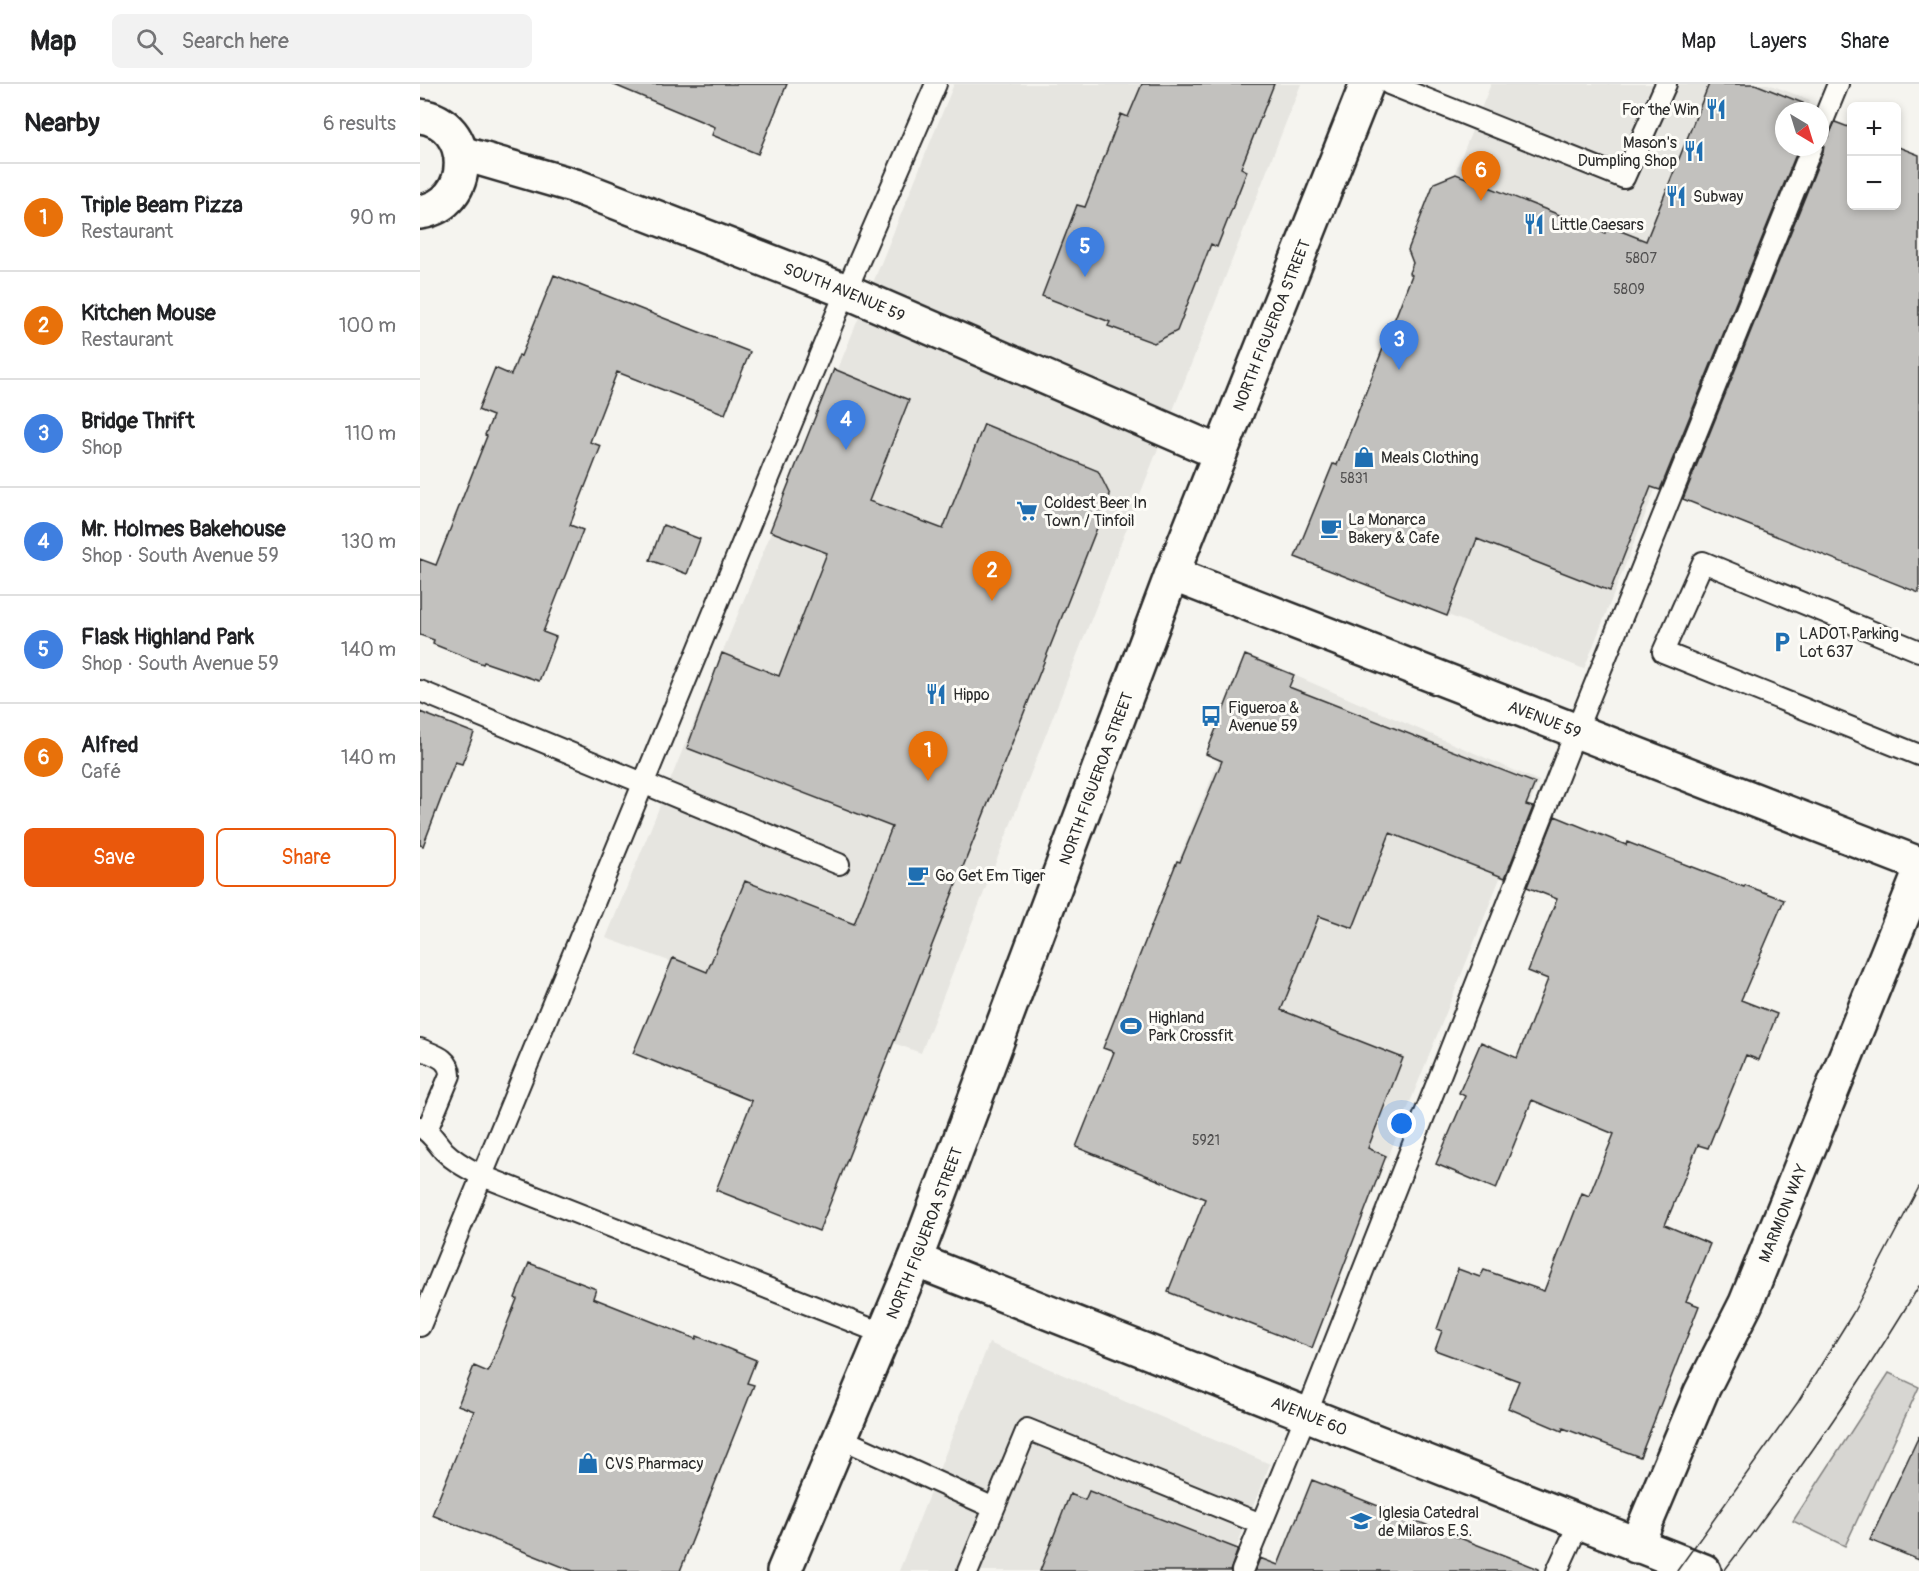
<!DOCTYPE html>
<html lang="en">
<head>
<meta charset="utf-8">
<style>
  body { margin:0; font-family:Pangolin,sans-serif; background:#f2f2f2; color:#202124 }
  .controls { position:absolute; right:18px; top:18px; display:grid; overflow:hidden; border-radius:9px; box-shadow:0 3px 9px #0003 }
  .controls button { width:54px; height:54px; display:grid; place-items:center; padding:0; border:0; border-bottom:2px solid #e0e0e0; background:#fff; color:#202124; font:30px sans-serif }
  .compass { position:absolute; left:1355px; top:18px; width:54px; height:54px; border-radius:50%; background:#fff; box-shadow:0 3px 9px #0003; rotate:142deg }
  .you { position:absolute; left:982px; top:1040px; width:21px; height:21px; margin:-15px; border:4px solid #fff; border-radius:50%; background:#1a73e8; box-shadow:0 0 0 9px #1a73e833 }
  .badge { display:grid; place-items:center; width:39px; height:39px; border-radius:50%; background:#ea580c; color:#fff; font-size:20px; font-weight:700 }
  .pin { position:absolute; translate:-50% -50px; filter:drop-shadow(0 2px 3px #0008) }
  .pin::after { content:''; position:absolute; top:32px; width:21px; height:18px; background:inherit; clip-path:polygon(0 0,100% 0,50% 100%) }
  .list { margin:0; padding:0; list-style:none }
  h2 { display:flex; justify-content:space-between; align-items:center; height:78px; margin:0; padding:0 24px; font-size:26px }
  h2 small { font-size:20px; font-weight:400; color:#757577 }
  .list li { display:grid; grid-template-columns:39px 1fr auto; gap:18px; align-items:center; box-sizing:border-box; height:108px; padding:0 24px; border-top:2px solid #e0e0e0 }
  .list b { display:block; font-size:22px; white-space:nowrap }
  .list p { margin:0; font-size:20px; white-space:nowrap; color:#757577 }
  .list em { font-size:20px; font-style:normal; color:#757577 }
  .actions { display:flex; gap:12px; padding:18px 24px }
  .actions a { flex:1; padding:14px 0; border:2px solid #ea580c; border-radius:9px; text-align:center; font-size:21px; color:#ea580c }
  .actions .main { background:#ea580c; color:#fff }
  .icon { flex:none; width:33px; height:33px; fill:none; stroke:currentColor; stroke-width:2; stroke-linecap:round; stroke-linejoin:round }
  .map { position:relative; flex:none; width:1499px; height:1487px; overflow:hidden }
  header { display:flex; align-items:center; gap:36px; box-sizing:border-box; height:84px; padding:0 30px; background:#fff; border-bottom:2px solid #e0e0e0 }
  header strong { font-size:28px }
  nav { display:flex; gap:33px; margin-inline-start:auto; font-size:21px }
  .search { width:420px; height:54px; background:#f2f2f2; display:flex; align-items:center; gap:15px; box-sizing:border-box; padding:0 21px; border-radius:9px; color:#757577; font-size:22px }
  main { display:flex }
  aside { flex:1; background:#fff }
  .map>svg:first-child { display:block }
  .built { fill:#e6e5e0 }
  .green { fill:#d7d6d2; stroke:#81807e; stroke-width:1.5 }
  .building { fill:#c2c1be; stroke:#2b2b2b; stroke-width:1.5 }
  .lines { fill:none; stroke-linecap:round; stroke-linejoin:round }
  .service-casing { stroke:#2b2b2b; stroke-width:24 }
  .minor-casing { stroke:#2b2b2b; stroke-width:38 }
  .secondary-casing { stroke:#2b2b2b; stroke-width:38 }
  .service { stroke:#fdfcf7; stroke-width:20 }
  .minor { stroke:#fdfcf7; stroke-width:33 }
  .secondary { stroke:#fdfcf7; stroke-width:33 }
  .tram { stroke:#2b2b2b; stroke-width:1.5 }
  .labels { text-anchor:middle; stroke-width:6; stroke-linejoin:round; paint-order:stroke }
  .number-label { font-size:14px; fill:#515050 }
  .poi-label { font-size:16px; fill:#2b2b2b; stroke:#fdfcf7; text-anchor:start }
  .street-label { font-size:16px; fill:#2b2b2b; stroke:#fdfcf7 }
</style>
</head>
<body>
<header>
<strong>Map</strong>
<div class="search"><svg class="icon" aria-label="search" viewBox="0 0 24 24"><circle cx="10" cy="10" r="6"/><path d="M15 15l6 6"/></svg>Search here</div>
<nav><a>Map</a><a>Layers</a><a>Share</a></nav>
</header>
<main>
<aside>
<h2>Nearby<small>6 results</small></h2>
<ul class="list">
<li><span class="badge" style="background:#e8710a">1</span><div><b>Triple Beam Pizza</b><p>Restaurant</p></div><em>90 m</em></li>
<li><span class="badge" style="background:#e8710a">2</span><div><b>Kitchen Mouse</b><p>Restaurant</p></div><em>100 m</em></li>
<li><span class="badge" style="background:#3f7fe0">3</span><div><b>Bridge Thrift</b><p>Shop</p></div><em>110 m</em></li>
<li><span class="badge" style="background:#3f7fe0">4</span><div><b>Mr. Holmes Bakehouse</b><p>Shop · South Avenue 59</p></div><em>130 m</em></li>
<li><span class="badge" style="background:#3f7fe0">5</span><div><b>Flask Highland Park</b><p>Shop · South Avenue 59</p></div><em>140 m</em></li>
<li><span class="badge" style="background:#e8710a">6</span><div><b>Alfred</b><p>Café</p></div><em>140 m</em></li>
</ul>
<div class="actions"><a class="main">Save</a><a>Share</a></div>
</aside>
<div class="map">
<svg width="1499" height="1487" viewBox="0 0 1499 1487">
  <rect width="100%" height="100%" fill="#f5f4ef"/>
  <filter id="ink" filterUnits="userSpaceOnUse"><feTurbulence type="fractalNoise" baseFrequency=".0167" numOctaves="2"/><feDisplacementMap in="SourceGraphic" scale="12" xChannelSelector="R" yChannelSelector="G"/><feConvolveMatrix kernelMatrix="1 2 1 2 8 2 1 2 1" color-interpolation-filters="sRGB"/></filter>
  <g filter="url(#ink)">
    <!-- built -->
    <path class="built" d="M534 0H881L501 969 186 854Z
      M1071 0H1348L1390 16 1385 27H1364V63H1371L1164 585 879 472Z
      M839 576 1119 697 967 1076 683 964Z
      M569 1259 850 1380 807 1487H479Z"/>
    <!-- green -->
    <path class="green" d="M1469 1289 1499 1303 1425 1462 1373 1437Z"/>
    <!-- building -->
    <path class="building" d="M192 0H367L338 70 292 51 295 43Z
      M722 0H854L821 84 827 87 797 163 791 160 757 247 734 259 688 242 690 238 622 212 657 121 665 123 701 30 708 33Z
      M1289 0H1335L1383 19 1380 24 1388 27H1364V63H1379L1240 406 1231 403 1190 507 1057 455 1027 532 875 473 913 380 917 381 992 191 989 189 993 179 988 166 1014 99 1036 90 1185 149 1188 142 1226 157Z
      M1415 38 1431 44V122H1476V62L1499 71V509L1263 415 1403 68 1404 62 1402 56 1408 53Z
      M134 191 330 268 305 330 197 288 170 358 181 362 150 441 163 446 123 548 136 553 119 597 64 578 63 580 13 560 14 556 0 551V475L16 481 67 352 65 351 73 332 58 326 75 284 91 291 99 271 101 272Z
      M414 285 489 316 449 417 523 445 564 340 678 387 690 411 399 1147 296 1106 332 1017 213 969 253 874 287 888 325 797 434 840 472 743 267 664 302 569 359 592 407 469 350 447Z
      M243 441 280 455 267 490 230 476Z
      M825 571 874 591 869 603 1115 699 1106 721 1113 723 1085 794 970 749 933 844 899 832 861 926 983 974 948 1064 966 1072 892 1264 748 1208 785 1115 656 1063 694 968 683 964 757 777 760 778 802 677 786 670Z
      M0 628 54 649 42 680 35 678 3 762 0 761Z
      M1135 732 1206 761 1207 758 1324 803 1325 801 1364 816 1321 916 1357 930 1339 976 1326 971 1288 1064 1278 1061 1245 1141 1290 1160 1266 1217 1279 1222 1220 1373 1143 1344 1142 1347 1088 1324 1099 1297 1015 1266 1022 1247 1017 1245 1038 1185 1060 1193 1064 1186 1124 1207 1162 1109 1169 1112 1194 1050 1112 1016 1076 1105 1016 1080 1045 1012 1039 1009 1061 958 1097 974 1128 895 1108 887 1137 815 1107 803Z
      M109 1179 176 1205 173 1214 276 1255 277 1252 336 1276 327 1299 334 1301 260 1487H153L12 1431 54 1327 38 1321 54 1282 68 1288 97 1215 95 1214Z
      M1499 1352V1476L1450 1456Z
      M892 1396 1119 1485V1487H835L840 1474 858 1481Z
      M669 1407 818 1465 810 1487H620L650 1410 665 1416Z"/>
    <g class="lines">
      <defs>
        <path id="service" d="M969 0 1204 94 1246 0
          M1400 44 1418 0
          M1499 567 1283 478 1243 568 1499 671
          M0 607 419 780
          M0 965C14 971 30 974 30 991L7 1046
          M0 1043C11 1048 16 1058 24 1067 35 1078 47 1084 60 1091L464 1250
          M0 1242 426 207 516 0
          M420 1354 574 1424
          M548 1487 607 1345 841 1440
          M822 1487 886 1331 1156 647 1392 63
          M1137 1487 1159 1439"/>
        <g id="minor">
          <path d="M0 32C55 39 55 120 0 128"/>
          <path id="s1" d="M41 69 155 102 426 207 800 369"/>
          <path id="s2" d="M752 490 1499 780"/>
          <path id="s3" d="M495 1176 1284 1487"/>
          <path id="s4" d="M1216 1462 1281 1308 1326 1219 1499 791"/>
        </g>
        <g id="secondary">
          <path id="s5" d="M364 1487 495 1176 752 490 947 0"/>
        </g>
      </defs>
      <!-- service casing -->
      <use href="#service" class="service-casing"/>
      <!-- minor casing -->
      <use href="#minor" class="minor-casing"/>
      <!-- secondary casing -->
      <use href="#secondary" class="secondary-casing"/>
      <!-- service -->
      <use href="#service" class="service"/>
      <!-- minor -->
      <use href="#minor" class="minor"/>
      <!-- secondary -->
      <use href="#secondary" class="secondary"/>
      <!-- tram -->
      <path class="tram" d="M1257 1487 1378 1318 1433 1229 1499 1103
        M1304 1487C1374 1395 1440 1301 1499 1202"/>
    </g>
  </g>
  <!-- icons -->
  <defs>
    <symbol id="restaurant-bare" viewBox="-9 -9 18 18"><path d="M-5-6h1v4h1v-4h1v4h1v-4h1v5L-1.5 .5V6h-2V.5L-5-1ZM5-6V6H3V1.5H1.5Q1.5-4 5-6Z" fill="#1f6fb2" stroke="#fdfcf7" stroke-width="2.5" paint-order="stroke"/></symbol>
    <symbol id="shop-bare" viewBox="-9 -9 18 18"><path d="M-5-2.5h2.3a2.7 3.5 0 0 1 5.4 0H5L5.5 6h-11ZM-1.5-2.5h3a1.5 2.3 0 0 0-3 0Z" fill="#1f6fb2" stroke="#fdfcf7" stroke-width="2.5" paint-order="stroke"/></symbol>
    <symbol id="supermarket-bare" viewBox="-9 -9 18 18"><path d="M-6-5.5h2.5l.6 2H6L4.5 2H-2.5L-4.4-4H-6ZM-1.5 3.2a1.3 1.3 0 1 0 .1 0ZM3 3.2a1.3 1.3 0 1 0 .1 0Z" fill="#1f6fb2" stroke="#fdfcf7" stroke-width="2.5" paint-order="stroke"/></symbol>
    <symbol id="cafe-bare" viewBox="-9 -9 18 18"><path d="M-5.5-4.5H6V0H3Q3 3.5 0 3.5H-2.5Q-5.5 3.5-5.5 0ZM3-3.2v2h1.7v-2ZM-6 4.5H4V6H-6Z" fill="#1f6fb2" stroke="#fdfcf7" stroke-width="2.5" paint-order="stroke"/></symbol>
    <symbol id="parking-bare" viewBox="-9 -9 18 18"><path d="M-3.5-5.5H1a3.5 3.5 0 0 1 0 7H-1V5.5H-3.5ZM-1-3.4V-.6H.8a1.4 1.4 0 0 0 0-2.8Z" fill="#1f6fb2" stroke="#fdfcf7" stroke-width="2.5" paint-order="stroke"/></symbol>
    <symbol id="bus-bare" viewBox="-9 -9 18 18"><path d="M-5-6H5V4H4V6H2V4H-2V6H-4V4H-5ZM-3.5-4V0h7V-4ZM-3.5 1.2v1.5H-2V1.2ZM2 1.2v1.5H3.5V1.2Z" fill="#1f6fb2" stroke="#fdfcf7" stroke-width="2.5" paint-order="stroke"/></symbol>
    <symbol id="stadium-bare" viewBox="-9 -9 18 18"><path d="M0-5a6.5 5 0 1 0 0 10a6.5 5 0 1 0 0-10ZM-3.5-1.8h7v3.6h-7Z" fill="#1f6fb2" stroke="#fdfcf7" stroke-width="2.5" paint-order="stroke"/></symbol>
    <symbol id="school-bare" viewBox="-9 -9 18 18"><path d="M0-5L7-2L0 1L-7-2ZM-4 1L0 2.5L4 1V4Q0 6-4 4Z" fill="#1f6fb2" stroke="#fdfcf7" stroke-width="2.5" paint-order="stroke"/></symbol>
  </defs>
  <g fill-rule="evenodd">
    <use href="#restaurant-bare" x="1281" y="10" width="30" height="30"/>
    <use href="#restaurant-bare" x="1259" y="52" width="30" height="30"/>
    <use href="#restaurant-bare" x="1241" y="97" width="30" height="30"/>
    <use href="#restaurant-bare" x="1099" y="125" width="30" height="30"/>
    <use href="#shop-bare" x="929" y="358" width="30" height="30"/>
    <use href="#supermarket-bare" x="592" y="412" width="30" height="30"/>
    <use href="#cafe-bare" x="896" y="429" width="30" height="30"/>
    <use href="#parking-bare" x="1347" y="543" width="30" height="30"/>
    <use href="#restaurant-bare" x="501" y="595" width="30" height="30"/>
    <use href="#bus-bare" x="776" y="617" width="30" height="30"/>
    <use href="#cafe-bare" x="483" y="776" width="30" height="30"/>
    <use href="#stadium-bare" x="696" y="927" width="30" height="30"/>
    <use href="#shop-bare" x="153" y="1364" width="30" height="30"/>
    <use href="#school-bare" x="926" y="1422" width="30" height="30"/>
  </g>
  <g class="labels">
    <!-- number labels -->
    <g class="number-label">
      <text x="1221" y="179">5807</text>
      <text x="1209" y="210">5809</text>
      <text x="934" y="399">5831</text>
      <text x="786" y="1061">5921</text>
    </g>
    <!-- poi labels -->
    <g class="poi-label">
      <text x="1279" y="31" text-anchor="end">For the Win</text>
      <text x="1257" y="64" text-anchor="end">Mason's<tspan x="1257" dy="18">Dumpling Shop</tspan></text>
      <text x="1273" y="118">Subway</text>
      <text x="1131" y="146">Little Caesars</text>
      <text x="961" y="379">Meals Clothing</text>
      <text x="624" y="424">Coldest Beer In<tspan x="624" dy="18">Town / Tinfoil</tspan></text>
      <text x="928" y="441">La Monarca<tspan x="928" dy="18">Bakery &amp; Cafe</tspan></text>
      <text x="1379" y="555">LADOT Parking<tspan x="1379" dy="18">Lot 637</tspan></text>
      <text x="533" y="616">Hippo</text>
      <text x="808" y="629">Figueroa &amp;<tspan x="808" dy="18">Avenue 59</tspan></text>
      <text x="515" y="797">Go Get Em Tiger</text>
      <text x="728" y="939">Highland<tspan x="728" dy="18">Park Crossfit</tspan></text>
      <text x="185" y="1385">CVS Pharmacy</text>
      <text x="958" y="1434">Iglesia Catedral<tspan x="958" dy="18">de Milaros E.S.</tspan></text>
    </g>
    <!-- street labels -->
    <g class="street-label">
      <text dy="6" stroke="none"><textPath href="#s1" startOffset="408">SOUTH AVENUE 59</textPath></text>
      <text dy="6" stroke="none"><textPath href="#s5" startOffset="1338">NORTH FIGUEROA STREET</textPath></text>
      <text dy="6" stroke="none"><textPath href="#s2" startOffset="400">AVENUE 59</textPath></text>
      <text dy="6" stroke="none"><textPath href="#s5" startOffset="852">NORTH FIGUEROA STREET</textPath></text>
      <text dy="6" stroke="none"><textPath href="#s4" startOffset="364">MARMION WAY</textPath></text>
      <text dy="6" stroke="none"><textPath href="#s5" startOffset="366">NORTH FIGUEROA STREET</textPath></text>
      <text dy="6" stroke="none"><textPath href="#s3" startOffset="424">AVENUE 60</textPath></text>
    </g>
  </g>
</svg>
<div class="controls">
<button>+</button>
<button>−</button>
</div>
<svg class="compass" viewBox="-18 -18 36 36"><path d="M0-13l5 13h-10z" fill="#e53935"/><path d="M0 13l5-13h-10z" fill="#757577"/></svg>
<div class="you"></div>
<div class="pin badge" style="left:508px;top:697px;background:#e8710a">1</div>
<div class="pin badge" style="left:572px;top:517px;background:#e8710a">2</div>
<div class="pin badge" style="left:979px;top:286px;background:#3f7fe0">3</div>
<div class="pin badge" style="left:426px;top:366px;background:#3f7fe0">4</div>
<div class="pin badge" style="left:665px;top:193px;background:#3f7fe0">5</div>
<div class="pin badge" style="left:1061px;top:117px;background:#e8710a">6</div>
</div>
</main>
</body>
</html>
